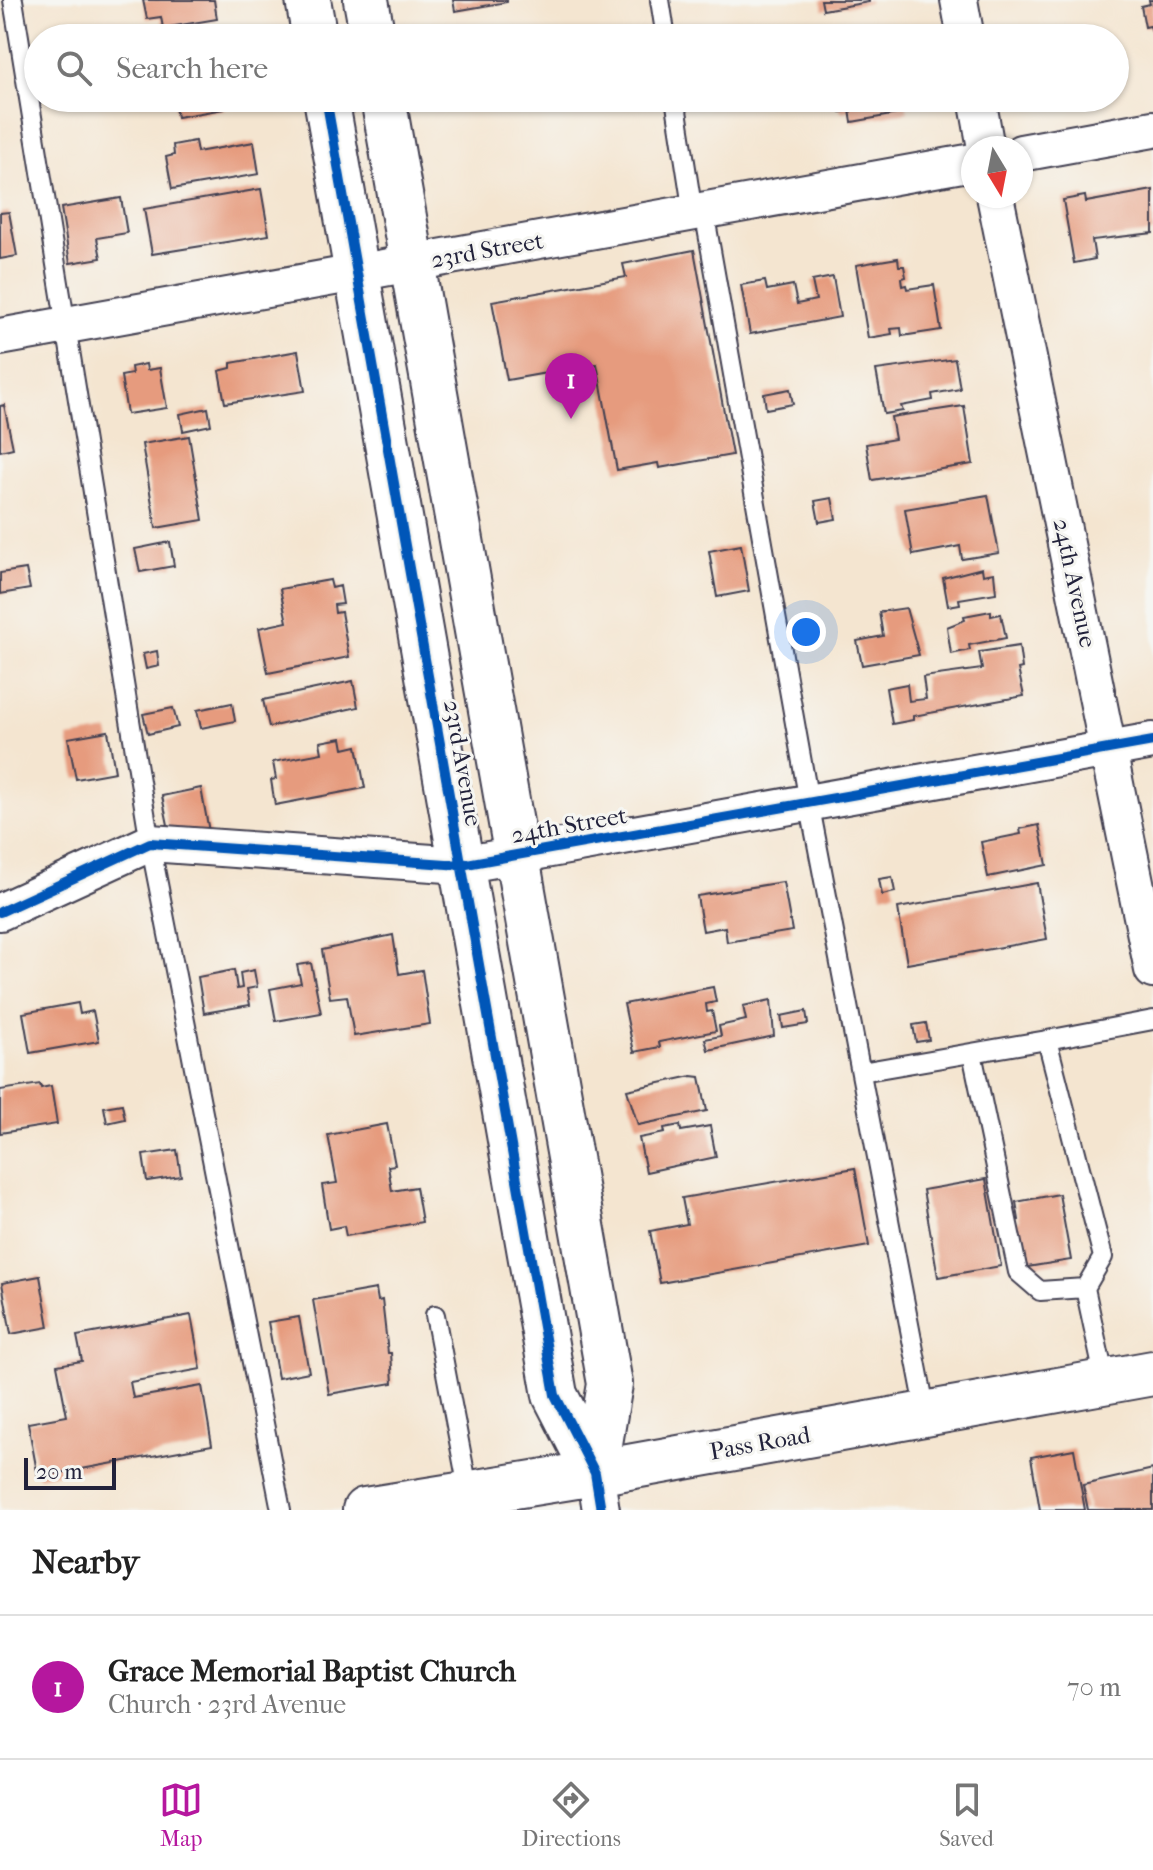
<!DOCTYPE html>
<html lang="en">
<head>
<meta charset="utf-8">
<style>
  body { margin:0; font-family:"IM FELL French Canon",serif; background:#f6f6f6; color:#222 }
  .compass { position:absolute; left:961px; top:136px; width:72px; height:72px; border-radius:50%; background:#fff; box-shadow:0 2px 6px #0004; rotate:170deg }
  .scale { position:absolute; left:24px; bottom:20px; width:92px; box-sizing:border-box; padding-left:8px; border:4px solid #22223b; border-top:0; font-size:22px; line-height:28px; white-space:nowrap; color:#22223b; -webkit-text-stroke:6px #f6f6f2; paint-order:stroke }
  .you { position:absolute; left:806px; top:632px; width:28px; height:28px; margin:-20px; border:6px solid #fff; border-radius:50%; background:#1a73e8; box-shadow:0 0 0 12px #1a73e833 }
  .badge { display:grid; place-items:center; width:52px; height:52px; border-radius:50%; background:#b5179e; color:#fff; font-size:26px; font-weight:700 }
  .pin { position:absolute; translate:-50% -66px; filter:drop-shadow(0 2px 4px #0008) }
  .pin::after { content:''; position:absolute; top:42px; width:28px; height:24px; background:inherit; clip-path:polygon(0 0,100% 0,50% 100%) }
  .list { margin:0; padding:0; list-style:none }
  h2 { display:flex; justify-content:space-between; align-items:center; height:104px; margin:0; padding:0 32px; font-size:34px }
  h2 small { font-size:26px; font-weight:400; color:#767676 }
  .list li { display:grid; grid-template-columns:52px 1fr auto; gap:24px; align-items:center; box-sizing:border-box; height:144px; padding:0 32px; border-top:2px solid #e0e0e0 }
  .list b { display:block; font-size:30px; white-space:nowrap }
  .list p { margin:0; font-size:26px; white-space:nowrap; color:#767676 }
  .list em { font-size:26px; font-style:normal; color:#767676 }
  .icon { flex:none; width:44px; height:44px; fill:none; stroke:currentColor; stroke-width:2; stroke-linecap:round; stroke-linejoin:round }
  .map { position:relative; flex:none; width:1153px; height:1510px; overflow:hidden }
  .search { position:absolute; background:#fff; box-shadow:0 2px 6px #0004; left:24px; right:24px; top:24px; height:88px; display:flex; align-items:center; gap:20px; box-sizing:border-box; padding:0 28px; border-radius:44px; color:#767676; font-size:30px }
  .sheet { height:248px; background:#fff }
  nav { display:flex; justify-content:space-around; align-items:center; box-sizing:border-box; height:112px; border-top:2px solid #e0e0e0; background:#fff; font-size:22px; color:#767676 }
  nav a { display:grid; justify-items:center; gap:4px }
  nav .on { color:#b5179e }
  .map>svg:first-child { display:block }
  .building { fill:#e69b7e }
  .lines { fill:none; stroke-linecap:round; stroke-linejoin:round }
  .service-casing { stroke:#423f51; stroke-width:22 }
  .minor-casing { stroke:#423f51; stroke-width:40 }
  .tertiary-casing { stroke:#423f51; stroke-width:48 }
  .primary-casing { stroke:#423f51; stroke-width:48 }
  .service { stroke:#fff; stroke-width:18 }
  .minor { stroke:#fff; stroke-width:36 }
  .tertiary { stroke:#fff; stroke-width:44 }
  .primary { stroke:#fff; stroke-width:44 }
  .cycleway-casing { stroke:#f6f6f2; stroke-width:15 }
  .cycleway { stroke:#0057b8; stroke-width:10 }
  .labels { text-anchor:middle; stroke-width:6; stroke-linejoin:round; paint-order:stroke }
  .street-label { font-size:24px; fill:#22223b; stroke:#f6f6f2 }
</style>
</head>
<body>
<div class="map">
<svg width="1153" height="1510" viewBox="0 0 1153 1510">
  <rect width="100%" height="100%" fill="#f6f6f2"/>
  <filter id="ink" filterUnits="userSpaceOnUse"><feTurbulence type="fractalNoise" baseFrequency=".0125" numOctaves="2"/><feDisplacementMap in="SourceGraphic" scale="16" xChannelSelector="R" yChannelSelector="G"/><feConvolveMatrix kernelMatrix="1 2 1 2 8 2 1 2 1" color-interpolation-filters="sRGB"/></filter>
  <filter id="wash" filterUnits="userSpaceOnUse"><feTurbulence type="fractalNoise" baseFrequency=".006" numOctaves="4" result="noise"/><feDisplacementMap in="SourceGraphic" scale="32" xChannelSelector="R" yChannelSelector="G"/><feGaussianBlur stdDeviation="1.8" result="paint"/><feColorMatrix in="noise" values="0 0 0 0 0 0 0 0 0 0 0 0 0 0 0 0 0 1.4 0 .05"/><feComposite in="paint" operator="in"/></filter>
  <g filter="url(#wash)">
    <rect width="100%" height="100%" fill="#f4e5d0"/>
    <g id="blocks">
      <!-- building -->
      <path class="building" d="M143 0H214L217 19 163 28 161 17 147 19Z
        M453 0H507V2L455 11Z
        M821 0H869V2L823 10Z
        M1149 0H1153V34L1150 26 1145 27 1141 6 1150 4Z
        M1099 32 1100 38H1057L1072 34Z
        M173 98H223L224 109 177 117Z
        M838 98H905L908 112 852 122 850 110 841 112Z
        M195 141 197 152 254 142 259 174 172 189 166 157 174 155 173 145Z
        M261 189 269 235 152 254 144 209Z
        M1153 190V233L1092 240 1095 259 1074 263 1063 200 1085 196 1086 202Z
        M121 198 127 233 97 238 101 258 70 263 61 208Z
        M9 212 17 256 0 259V213Z
        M694 250 732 455 659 468 658 463 617 470 597 364 507 380 492 301 626 277 623 264Z
        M898 258 899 266H904L906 277 901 278 902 286 906 285 907 289 934 285 941 330 902 336 901 328 891 329 892 334 868 338 856 265Z
        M833 277 840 317 750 334 741 285 765 281 767 290 793 285 797 304 816 300 812 281Z
        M298 351 305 391 225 403 219 371 231 368V363Z
        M955 359 960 389 932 394 933 400 901 406 903 411 884 414 876 370Z
        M146 364 147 370 160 368 167 408 127 414 121 376 132 374 131 367Z
        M790 389 793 404 766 409 764 394Z
        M4 405 13 448 0 451V406Z
        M964 406 973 464 872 480 866 444 895 439 891 417Z
        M208 408 211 425 183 431 180 414Z
        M189 436 203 520 156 528 142 444Z
        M988 495 999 553 962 559 960 546 913 555 905 509Z
        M832 498 836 519 819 522 815 501Z
        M170 542 174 566 140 572 135 549Z
        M741 545 749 591 717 597 709 551Z
        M982 568 983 575 994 573 996 593 959 599 960 604 948 606 943 578Z
        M26 569 30 589 0 594V573Z
        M330 580 332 588 340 586 343 604 334 605 335 613 341 612 349 657 268 673 259 628 287 622 280 589Z
        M906 608 919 655 862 665 857 641 883 636 879 612Z
        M991 611V616L1001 614 1006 638 969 645 970 650 951 654 947 627 965 620 964 616Z
        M1019 646 1022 668 1018 669 1024 696 913 716V720L892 724 886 688 907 684 909 701 926 699 923 677 982 669 979 652Z
        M157 651 159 666 146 669 143 654Z
        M353 681 358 707 269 727 263 700Z
        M232 703 235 721 201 728 197 710Z
        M173 708 178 727 148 734 143 714Z
        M108 731 115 772 76 779 68 738Z
        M342 738 344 749 357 746 365 788 275 805 271 780 276 779 273 762 322 753 320 742Z
        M201 788 210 837 172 844 162 796Z
        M1039 825 1047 865 988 877 981 842 1021 834 1020 829Z
        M892 877 895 892 882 895 879 879Z
        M783 882 792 931 727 942 725 927 703 931 697 896Z
        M1037 883 1047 939 907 964 898 908Z
        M393 935 399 974 422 970 430 1024 354 1036 347 996 330 998 322 950Z
        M311 963 321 1013 276 1021 270 989 301 983 297 965Z
        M234 970 237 989 242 988 240 973 254 970 257 987 247 989 250 1005 204 1013 198 977Z
        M713 987 716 1002 706 1004 707 1012 712 1011 716 1031 659 1042 660 1047 634 1052 624 1004Z
        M771 1000 774 1036 708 1050 705 1039 721 1036 719 1026 746 1020 743 1006Z
        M78 1003 80 1014 93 1011 99 1041 30 1053 23 1013Z
        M806 1011 808 1024 783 1028 781 1016Z
        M926 1023 929 1040 916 1042 913 1025Z
        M692 1076 700 1077 707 1111 638 1125 627 1090Z
        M40 1084 41 1088 51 1086 57 1124 0 1133V1090Z
        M122 1104 125 1119 107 1123 104 1107Z
        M387 1124 395 1165 388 1166 392 1191 416 1187 422 1222 346 1236 344 1226 329 1229 322 1185 337 1183 328 1135Z
        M680 1125 681 1131 710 1126 716 1157 646 1172 639 1138 665 1133 664 1128Z
        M177 1150 181 1176 147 1181 143 1155Z
        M855 1168 869 1246 660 1283 650 1231 687 1224 682 1198Z
        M986 1179 1001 1266 938 1277 923 1190Z
        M1059 1194 1071 1260 1027 1267 1015 1221 1019 1220 1016 1202Z
        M40 1276 49 1327 11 1334 2 1283Z
        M376 1289 378 1301 382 1300 388 1353H391L393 1383 329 1394 313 1300Z
        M191 1315 201 1369 130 1382 133 1398 202 1386 212 1445 38 1477 28 1423 67 1416 57 1365 82 1361 77 1336Z
        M299 1317 309 1372 278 1378 268 1322Z
        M1074 1449 1085 1510H1040L1031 1457Z
        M1153 1469V1510H1088L1083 1485Z"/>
    </g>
  </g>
  <g filter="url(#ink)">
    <use href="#blocks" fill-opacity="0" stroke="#423f51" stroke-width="2"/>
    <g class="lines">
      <defs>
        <path id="service" d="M13 0 150 843 281 1510
          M660 0 666 38
          M675 98 693 213
          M704 211 809 802 926 1413
          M972 1053 1018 1272 1040 1291 1085 1288
          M861 1072 1047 1040
          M435 1315 469 1494
          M1105 1381 1085 1288 1103 1257 1047 1040 1153 1020"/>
        <path id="minor" d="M959 0 966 38
          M977 98 986 148
          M1021 153 1153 129
          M995 196 1153 970
          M0 337 973 162
          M0 912 150 843 461 865 1153 741
          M595 1473 601 1510"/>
        <path id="tertiary" d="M308 0 315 38
          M366 0 373 38
          M326 98 555 1395 595 1473
          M383 98 610 1384 595 1473"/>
        <path id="primary" d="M365 1510 595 1473 1153 1373"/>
      </defs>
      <!-- service casing -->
      <use href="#service" class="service-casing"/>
      <!-- minor casing -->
      <use href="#minor" class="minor-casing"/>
      <!-- tertiary casing -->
      <use href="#tertiary" class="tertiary-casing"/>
      <!-- primary casing -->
      <use href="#primary" class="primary-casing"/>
      <!-- service -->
      <use href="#service" class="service"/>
      <!-- minor -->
      <use href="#minor" class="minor"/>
      <!-- tertiary -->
      <use href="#tertiary" class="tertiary"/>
      <!-- primary -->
      <use href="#primary" class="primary"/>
      <defs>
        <path id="cycleway" d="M326 98 555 1395 595 1473 601 1510
          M0 912 150 843 461 865 1153 741"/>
      </defs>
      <!-- cycleway casing -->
      <use href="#cycleway" class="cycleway-casing"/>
      <!-- cycleway -->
      <use href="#cycleway" class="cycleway"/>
    </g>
  </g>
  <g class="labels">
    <!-- street labels -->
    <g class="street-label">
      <text transform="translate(487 250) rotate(-10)" y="8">23rd Street</text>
      <text transform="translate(1075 583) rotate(78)" y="8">24th Avenue</text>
      <text transform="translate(463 763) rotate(80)" y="8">23rd Avenue</text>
      <text transform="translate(569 825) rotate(-10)" y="8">24th Street</text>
      <text transform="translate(760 1443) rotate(-10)" y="8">Pass Road</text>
    </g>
  </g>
</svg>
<svg class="compass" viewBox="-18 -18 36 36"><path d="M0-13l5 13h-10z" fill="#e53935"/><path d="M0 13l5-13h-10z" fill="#767676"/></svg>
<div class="scale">20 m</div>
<div class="you"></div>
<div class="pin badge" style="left:571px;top:419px">1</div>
<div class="search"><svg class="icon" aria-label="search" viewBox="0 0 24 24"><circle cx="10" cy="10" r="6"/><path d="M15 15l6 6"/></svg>Search here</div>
</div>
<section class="sheet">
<h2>Nearby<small></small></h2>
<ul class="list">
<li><span class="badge">1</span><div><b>Grace Memorial Baptist Church</b><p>Church · 23rd Avenue</p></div><em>70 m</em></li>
</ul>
</section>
<nav>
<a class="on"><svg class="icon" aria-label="map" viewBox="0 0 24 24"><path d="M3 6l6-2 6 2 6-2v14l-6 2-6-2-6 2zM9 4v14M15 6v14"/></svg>Map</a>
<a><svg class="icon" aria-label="directions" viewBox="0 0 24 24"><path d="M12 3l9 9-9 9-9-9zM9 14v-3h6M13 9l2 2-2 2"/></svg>Directions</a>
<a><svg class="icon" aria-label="saved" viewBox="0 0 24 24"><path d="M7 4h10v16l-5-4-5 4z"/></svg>Saved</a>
</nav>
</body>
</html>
